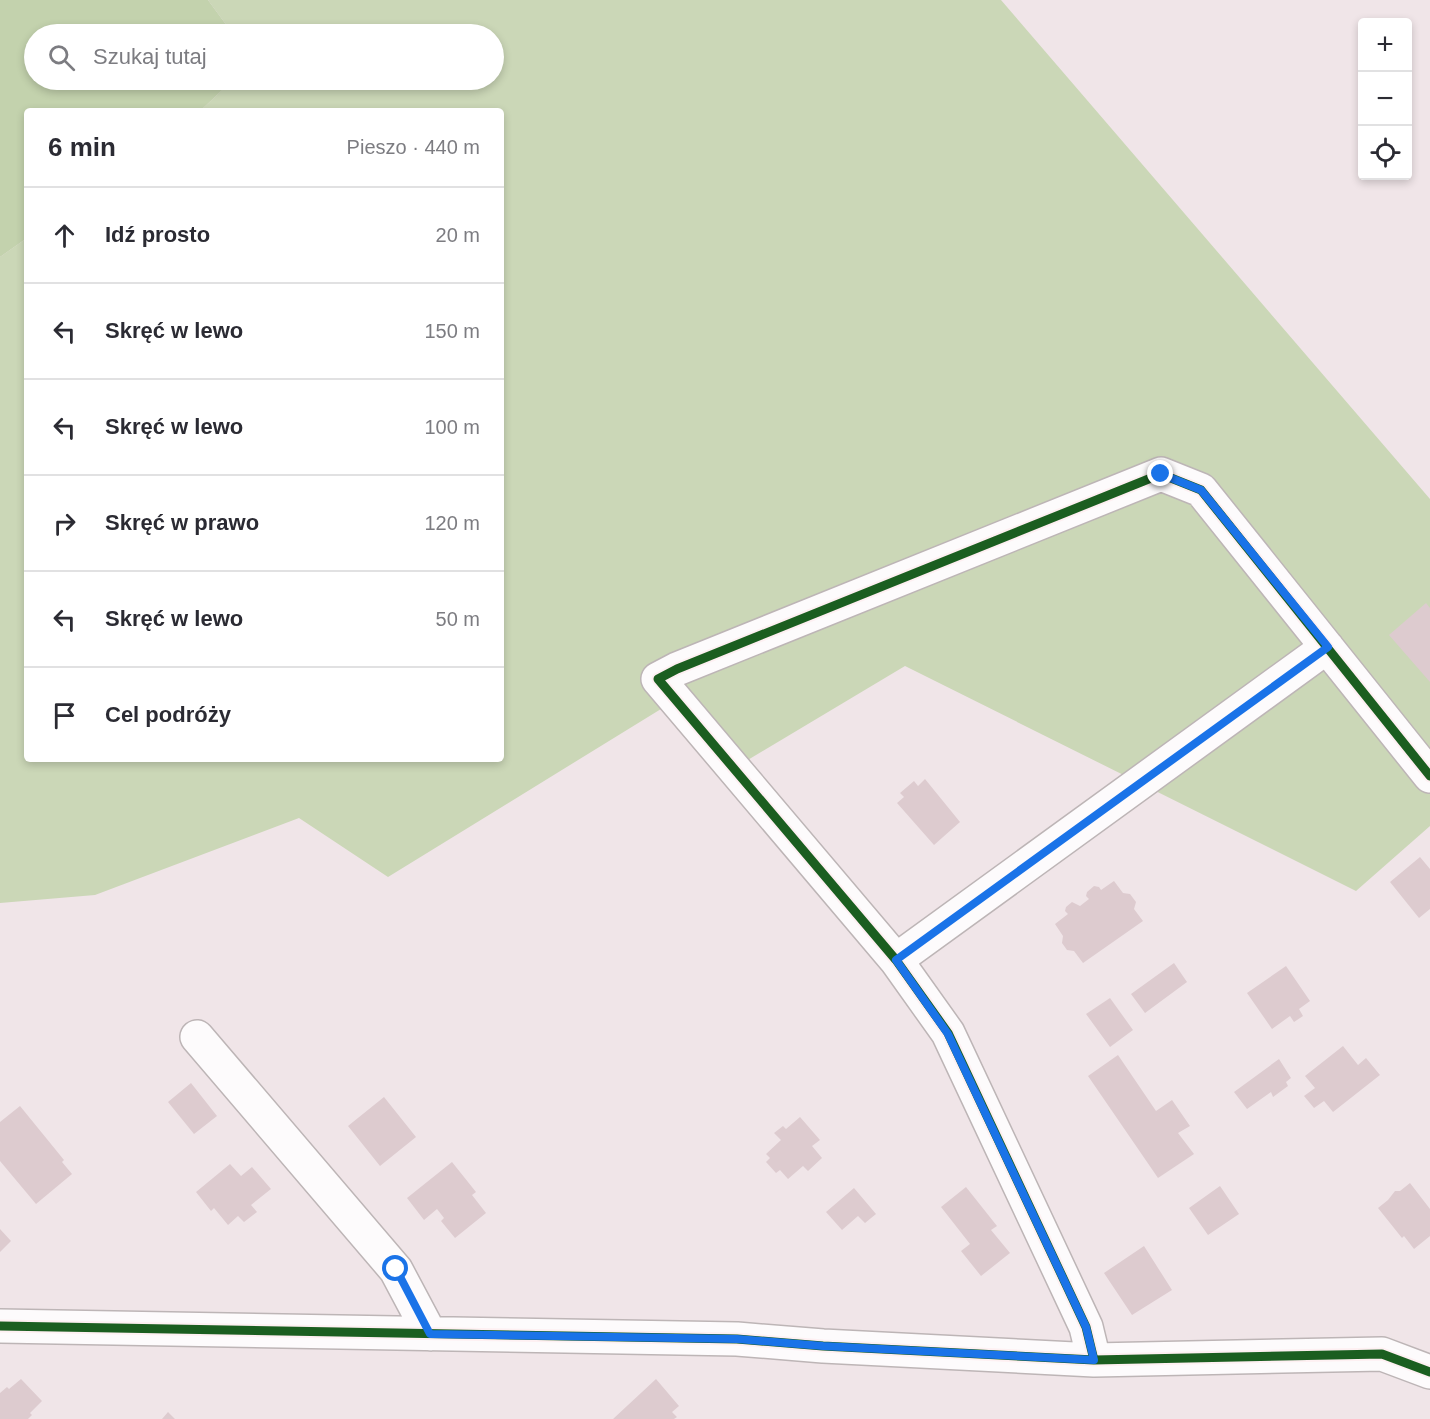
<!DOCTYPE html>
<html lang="pl">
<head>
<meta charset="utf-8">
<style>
  body { margin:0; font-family:Arial,sans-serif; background:#f7f7f7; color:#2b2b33 }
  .controls { position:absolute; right:18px; top:18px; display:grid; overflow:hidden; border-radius:6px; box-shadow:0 3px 9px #0003 }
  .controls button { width:54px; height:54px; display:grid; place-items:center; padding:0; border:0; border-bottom:2px solid #e1e1e2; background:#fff; color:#2b2b33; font:30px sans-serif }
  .stop { position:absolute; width:18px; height:18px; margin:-14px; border:4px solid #1a73e8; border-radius:50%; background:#fff }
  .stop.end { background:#1a73e8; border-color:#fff; box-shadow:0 2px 6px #0008 }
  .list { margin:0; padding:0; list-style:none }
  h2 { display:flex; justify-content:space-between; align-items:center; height:78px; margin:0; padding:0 24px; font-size:26px }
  h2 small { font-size:20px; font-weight:400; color:#7c7c81 }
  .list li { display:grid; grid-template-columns:39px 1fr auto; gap:18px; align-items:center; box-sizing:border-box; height:96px; padding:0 24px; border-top:2px solid #e1e1e2 }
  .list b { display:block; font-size:22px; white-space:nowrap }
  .list em { font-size:20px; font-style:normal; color:#7c7c81 }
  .icon { flex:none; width:33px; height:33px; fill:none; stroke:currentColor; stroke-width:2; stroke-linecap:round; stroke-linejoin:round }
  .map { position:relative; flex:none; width:1430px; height:1419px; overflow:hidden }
  .search { position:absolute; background:#fff; box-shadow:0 3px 9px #0003; left:24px; top:24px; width:480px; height:66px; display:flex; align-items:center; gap:15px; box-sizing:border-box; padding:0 21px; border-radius:33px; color:#7c7c81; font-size:22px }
  .panel { position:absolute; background:#fff; box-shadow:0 3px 9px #0003; left:24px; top:108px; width:480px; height:654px; border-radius:6px }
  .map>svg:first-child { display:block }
  .green { fill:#cbd7b7 }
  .forest { fill:#c3d2ad }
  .building { fill:#ddcbcf }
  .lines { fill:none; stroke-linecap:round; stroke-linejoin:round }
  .minor-casing { stroke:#bdb5b6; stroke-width:36 }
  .minor { stroke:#fdfbfc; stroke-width:33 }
  .cycleway-casing { stroke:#fef0f2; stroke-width:13 }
  .cycleway { stroke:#1b5e20; stroke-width:9 }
  .route { stroke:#1a73e8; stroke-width:8 }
</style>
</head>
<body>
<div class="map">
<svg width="1430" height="1419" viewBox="0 0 1430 1419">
  <rect width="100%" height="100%" fill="#f0e5e8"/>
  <!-- green -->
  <path class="green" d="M208 0H1001L1430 499V826L1356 891 905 666 726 773 661 709 388 877 299 818 95 895 0 903V257L27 238V759H501V111H200L233 80H494V34H233Z"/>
  <!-- forest -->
  <path class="forest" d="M0 0H208L233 34H34V80H233L200 111H27V238L0 257Z"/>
  <!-- building -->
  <path class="building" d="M1426 603 1430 608V682L1389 635Z
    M925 779 960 822 934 845 897 803 904 797 900 793 914 781 918 786Z
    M1420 857 1430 869V909L1419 918 1390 882Z
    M1114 881 1123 893 1130 894 1136 902 1134 909 1143 921 1083 963 1074 951 1067 950 1062 943 1063 936 1055 924 1068 914 1065 911 1066 907 1072 902 1080 906 1089 899 1086 896 1087 892 1094 886 1099 887 1101 890Z
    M1174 963 1187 982 1145 1013 1131 994Z
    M1286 966 1310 1001 1299 1009 1303 1016 1294 1022 1290 1016 1272 1029 1247 993Z
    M1110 998 1133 1030 1110 1047 1086 1014Z
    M1343 1046 1358 1065 1366 1058 1380 1075 1333 1112 1324 1101 1314 1108 1304 1096 1315 1088 1305 1076Z
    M1118 1055 1156 1111 1172 1100 1190 1126 1178 1133 1194 1154 1158 1178 1088 1076Z
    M1279 1059 1291 1078 1286 1082 1288 1086 1273 1097 1271 1092 1247 1109 1234 1092Z
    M191 1083 217 1116 194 1134 168 1102Z
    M384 1097 416 1137 380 1166 348 1126Z
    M20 1106 64 1160 62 1162 72 1174 36 1204 0 1161V1122Z
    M800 1117 820 1140 812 1146 822 1158 808 1171 803 1166 788 1179 780 1170 776 1173 766 1162 770 1158 766 1154 781 1140 774 1133 783 1126 786 1129Z
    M452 1162 476 1192 472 1195 486 1213 455 1238 441 1221 444 1218 437 1209 424 1220 407 1198Z
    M230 1164 241 1176 252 1167 271 1189 251 1205 257 1212 244 1222 238 1216 228 1225 214 1208 211 1211 196 1192Z
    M1410 1183 1430 1209V1236L1414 1249 1404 1236 1402 1238 1378 1208 1388 1200 1395 1191H1400Z
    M1220 1186 1239 1214 1208 1235 1189 1208Z
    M966 1187 997 1226 991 1230 1010 1253 981 1276 961 1251 970 1244 941 1207Z
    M854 1188 876 1214 865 1223 858 1216 842 1230 826 1212Z
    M0 1229 11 1241 0 1252Z
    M1144 1246 1172 1290 1132 1315 1104 1273Z
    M21 1379 42 1401 30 1413 32 1415 28 1419H0V1393L7 1387 9 1389Z
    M656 1379 679 1406 672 1412 677 1417 674 1419H613Z
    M168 1412 175 1419H162Z"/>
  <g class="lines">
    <defs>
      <path id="minor" d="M896 960 1327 647
        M197 1037 396 1270 430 1334
        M0 1326 737 1339 823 1346 1094 1360 1382 1354 1430 1372
        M1094 1360 1086 1327 948 1033 896 960 658 679 677 669 1161 474 1201 490 1430 776"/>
    </defs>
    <!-- minor casing -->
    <use href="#minor" class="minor-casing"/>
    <!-- minor -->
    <use href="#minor" class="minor"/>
    <defs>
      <path id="cycleway" d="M0 1326 737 1339 823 1346 1094 1360 1382 1354 1430 1372
        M1094 1360 1086 1327 948 1033 896 960 658 679 677 669 1161 474 1201 490 1430 776"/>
    </defs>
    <!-- cycleway casing -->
    <use href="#cycleway" class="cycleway-casing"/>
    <!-- cycleway -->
    <use href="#cycleway" class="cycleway"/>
  </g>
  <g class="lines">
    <!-- route -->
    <path class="route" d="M396 1269 430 1334 737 1339 823 1346 1094 1360 1086 1327 948 1034 896 960 1328 647 1201 490 1161 474"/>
  </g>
</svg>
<div class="controls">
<button>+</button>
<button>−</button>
<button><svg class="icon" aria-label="locate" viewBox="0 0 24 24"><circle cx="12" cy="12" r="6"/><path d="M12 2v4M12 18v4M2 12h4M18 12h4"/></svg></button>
</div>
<div class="stop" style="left:396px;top:1269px"></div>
<div class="stop end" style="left:1161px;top:474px"></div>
<div class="search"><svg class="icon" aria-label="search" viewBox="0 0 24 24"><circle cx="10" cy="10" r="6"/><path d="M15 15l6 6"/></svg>Szukaj tutaj</div>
<section class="panel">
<h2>6 min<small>Pieszo · 440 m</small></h2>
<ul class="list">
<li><svg class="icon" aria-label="ahead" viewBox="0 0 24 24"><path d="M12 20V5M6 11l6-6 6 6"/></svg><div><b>Idź prosto</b></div><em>20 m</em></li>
<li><svg class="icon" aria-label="left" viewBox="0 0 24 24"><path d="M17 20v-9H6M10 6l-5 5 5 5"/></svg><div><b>Skręć w lewo</b></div><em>150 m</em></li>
<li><svg class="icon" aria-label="left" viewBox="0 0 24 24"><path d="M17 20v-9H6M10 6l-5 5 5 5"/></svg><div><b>Skręć w lewo</b></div><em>100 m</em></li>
<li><svg class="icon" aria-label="right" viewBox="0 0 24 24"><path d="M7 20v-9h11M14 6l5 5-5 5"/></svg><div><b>Skręć w prawo</b></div><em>120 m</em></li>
<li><svg class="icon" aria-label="left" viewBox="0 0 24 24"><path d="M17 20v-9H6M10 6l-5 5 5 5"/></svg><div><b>Skręć w lewo</b></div><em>50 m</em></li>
<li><svg class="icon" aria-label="arrive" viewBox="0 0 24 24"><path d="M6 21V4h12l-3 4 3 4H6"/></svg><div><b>Cel podróży</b></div></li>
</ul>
</section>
</div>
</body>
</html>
